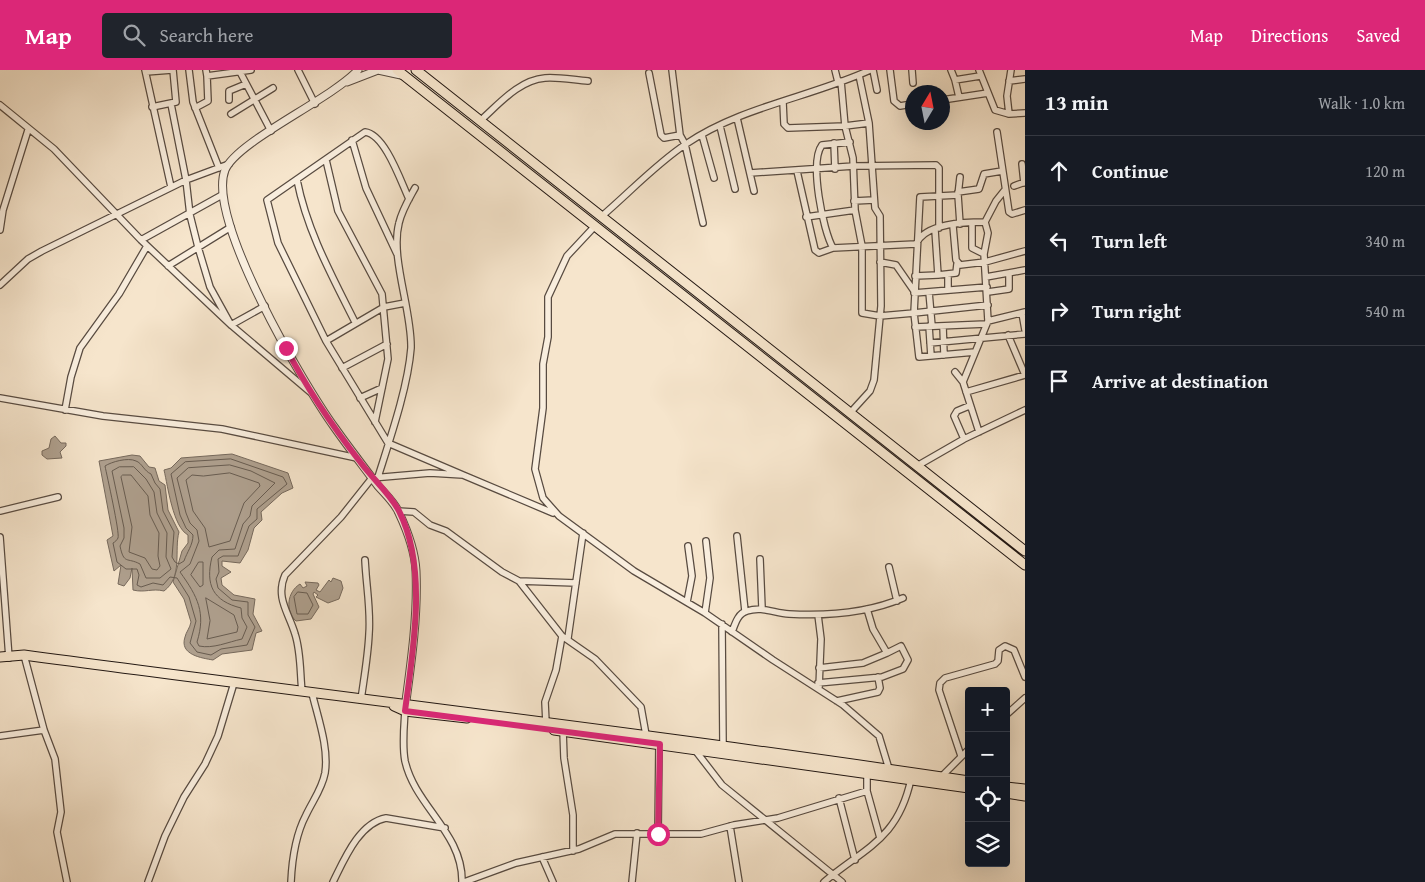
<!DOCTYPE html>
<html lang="en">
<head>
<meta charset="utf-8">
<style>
  body { margin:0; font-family:"Gentium Book Plus",serif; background:#20242c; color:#f1f3f6 }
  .controls { position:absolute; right:15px; bottom:15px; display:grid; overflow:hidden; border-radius:5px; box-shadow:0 5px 20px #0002 }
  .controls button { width:45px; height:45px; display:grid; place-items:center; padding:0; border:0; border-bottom:1px solid #363941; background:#171b24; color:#f1f3f6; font:25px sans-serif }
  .compass { position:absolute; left:905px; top:15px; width:45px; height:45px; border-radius:50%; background:#171b24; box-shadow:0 5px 20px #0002; rotate:10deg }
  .stop { position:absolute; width:15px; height:15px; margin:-11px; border:4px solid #db2777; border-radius:50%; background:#fff }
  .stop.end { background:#db2777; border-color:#fff; box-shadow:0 1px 5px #0008 }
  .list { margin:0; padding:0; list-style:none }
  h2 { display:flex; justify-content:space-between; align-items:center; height:65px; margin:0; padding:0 20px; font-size:21px }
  h2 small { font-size:16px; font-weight:400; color:#9ea1a6 }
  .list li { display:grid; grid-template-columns:32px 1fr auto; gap:15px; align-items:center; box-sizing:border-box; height:70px; padding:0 20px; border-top:1px solid #363941 }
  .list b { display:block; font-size:19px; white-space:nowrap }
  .list em { font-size:16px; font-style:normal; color:#9ea1a6 }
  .icon { flex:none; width:28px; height:28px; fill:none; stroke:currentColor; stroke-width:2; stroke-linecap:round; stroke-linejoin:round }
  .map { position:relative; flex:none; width:1025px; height:812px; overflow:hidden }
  header { display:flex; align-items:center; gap:30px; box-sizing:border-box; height:70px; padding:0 25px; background:#db2777; color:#fff }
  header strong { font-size:24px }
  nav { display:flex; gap:28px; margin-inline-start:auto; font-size:18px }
  .search { width:350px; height:45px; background:#20242c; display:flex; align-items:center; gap:12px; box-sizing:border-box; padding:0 18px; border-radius:5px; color:#9ea1a6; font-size:19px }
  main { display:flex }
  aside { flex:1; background:#171b24 }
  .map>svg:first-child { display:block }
  .water { fill:#ae9f8d; stroke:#76695c }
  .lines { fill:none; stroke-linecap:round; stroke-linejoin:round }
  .shore { stroke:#685c50; stroke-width:1 }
  .minor-casing { stroke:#584b41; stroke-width:8 }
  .tertiary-casing { stroke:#584b41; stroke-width:9 }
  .primary-casing { stroke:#231813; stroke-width:11 }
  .minor { stroke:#f9eede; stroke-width:5.5 }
  .tertiary { stroke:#f9eede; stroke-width:7 }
  .primary { stroke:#f6e5cc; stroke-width:9 }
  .route { stroke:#db2777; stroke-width:6 }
</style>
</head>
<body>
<header>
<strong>Map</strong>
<div class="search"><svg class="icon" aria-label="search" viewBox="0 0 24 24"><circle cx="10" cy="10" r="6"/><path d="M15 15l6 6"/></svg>Search here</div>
<nav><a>Map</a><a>Directions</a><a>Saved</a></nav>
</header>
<main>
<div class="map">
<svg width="1025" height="812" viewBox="0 0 1025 812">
  <rect width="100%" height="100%" fill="#f6e5cc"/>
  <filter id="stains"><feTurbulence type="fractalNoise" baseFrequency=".004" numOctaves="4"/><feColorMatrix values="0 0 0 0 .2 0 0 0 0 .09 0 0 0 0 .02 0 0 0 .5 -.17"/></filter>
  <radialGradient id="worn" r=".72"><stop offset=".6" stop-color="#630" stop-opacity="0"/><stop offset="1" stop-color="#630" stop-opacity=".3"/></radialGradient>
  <!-- water -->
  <path class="water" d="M55 366 61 373H66V376L60 382 62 388 47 389 42 385V381L49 378 51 369Z
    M232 384 288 403 293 418 282 423 261 442 262 450 254 458 248 480 240 493 222 491V496L231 502 221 508 222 515 234 525 255 529 253 544 262 561 256 563 252 580 222 584 213 590C202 588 179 585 185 567 186 562 190 558 191 552L184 529 173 512 182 481 188 473V465C173 457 168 417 164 400L171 398 181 388Z
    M132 385 140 386 149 397 155 398 159 411 165 415 168 440 179 462C174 480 183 507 164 521 152 518 145 523 133 520L132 498 130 508 124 516 118 514 121 495 114 501 107 470 113 466 99 391Z
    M333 508 341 511 343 518 339 529 328 533 316 527 318 525 314 522 313 524 319 537 311 549 296 551C285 541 287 522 300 514L303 518 307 516 305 512 318 513 319 515 316 520 320 522 329 510 331 512Z"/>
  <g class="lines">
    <!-- shore -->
    <path class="shore" d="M231 389 283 407 287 414 257 439V449L249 456 238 486H223L218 489 219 502 216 509 218 518 232 530 248 532V545L255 557 247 575 221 579 211 585 197 582 190 573 196 551 189 527 177 508 170 507 163 515 153 513 141 517 137 515 139 505 137 499H126L117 492 113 473C115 472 117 470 118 468 120 463 107 406 105 396 111 392 128 387 136 391 142 393 144 401 151 404L155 413 160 419 163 441 174 462 172 487 175 492 179 494 184 491C187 482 193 475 193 465L186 458 180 445 171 404 185 392Z
      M230 395 251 401 275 413 252 436 250 446 243 454 235 479 219 480 212 487C205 515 213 531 241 538L242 548 247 557 242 569C228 572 213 579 199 576L197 572C206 543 198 527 180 502L190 494 199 471 197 460 190 453 186 443 177 408 188 398Z
      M134 397 146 409 154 422 157 443 167 463 166 487 171 499 160 508H146L140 494C127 487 124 495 120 476L124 468V458L112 401 119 397Z
      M230 403 259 413 260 416 244 433 230 471 209 477 205 458 193 441 186 410 192 405 203 406Z
      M123 405H131L148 426 150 445 159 463 158 486 160 496 157 500 152 499 145 488 129 482 132 457 121 407Z
      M199 492H203V515L200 517 191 505Z
      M298 522 307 523 313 535 308 544H297L294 527Z
      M206 528 234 545 238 557 237 562 207 569 210 551Z"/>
    <defs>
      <path id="minor" d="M145 0 171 117
        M189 0 193 32 219 98
        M206 0 207 6 251 0
        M298 0 315 34
        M672 0 680 65 685 74 703 153
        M835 0 838 12
        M873 0 877 20
        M890 0 894 31 900 36 912 34
        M912 0 913 13
        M951 0 955 10 980 6
        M979 0 995 40 1009 44 1025 43
        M146 2 172 0
        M240 2 271 61
        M649 3 661 65 664 68 680 65
        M955 10 959 27
        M841 11 845 56 853 88 855 140 862 176V243L880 246 914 243 920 127 958 125
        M1009 11 1025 9
        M229 30V21L246 14
        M942 30 988 23
        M783 32 784 54 788 58 845 56 869 53
        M171 34 186 110 190 145 198 177 210 217 231 255 265 236
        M0 35 54 79 141 170 231 255 310 322
        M152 37 176 32 173 0
        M195 38 208 31 207 6
        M231 44 273 18
        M1009 44 1007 26 1011 0
        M737 48 754 121
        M481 50C499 34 519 10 545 8 559 7 574 10 588 11
        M720 56 735 119
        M997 62 1009 142 1012 144 1025 140
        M702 65 714 108
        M352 70 366 118 397 184
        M850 72 822 75C809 92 823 161 833 178L916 174C925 153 965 152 985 152
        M834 73 835 99
        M326 90 338 141 382 224 388 289 375 352
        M1022 94 1024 113
        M797 101 815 180 819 183 833 178
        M750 103 854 96 936 95 939 98V158
        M297 110C307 161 332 206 355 252
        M1014 116 1025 112
        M958 122 979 119 984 104 1002 101
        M409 129C401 112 385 64 365 62L267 130 278 173 326 271 388 373 463 405
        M854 131 874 130
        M602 146C630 122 656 94 686 74 740 37 811 27 870 0
        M806 147 855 140
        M972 153V178L984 184
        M960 154 958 125 960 107
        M595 156 567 186 548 227V267L543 294V338L535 399 543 428 559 446 634 501 705 543 773 590 843 635 879 666 889 699
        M953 156 956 190 960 195 985 192 1025 181
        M0 160 3 140 28 60
        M935 160 938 205 956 203 957 194
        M141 170 222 125
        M880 192 896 195 914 221
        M168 196 231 157
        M948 204V220
        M915 206 938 205
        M986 207 1025 200
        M0 215 28 189 42 181 186 110 229 94
        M929 222 932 256
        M988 222 1009 219V203
        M914 223 987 217
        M1022 243 1025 260
        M988 251 1025 242
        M929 256 931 286
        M943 256 944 285
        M915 257 986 254
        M1008 265 1025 305
        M326 271 384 237 405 233
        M930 273 1025 264
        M975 282 919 287 914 243 988 235
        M342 298 387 274
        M955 302 963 312 979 362
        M963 312 988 251 984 184 988 163 985 152 996 131 1004 121
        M966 322 1025 305
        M0 328 103 346 222 359 357 388
        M360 328 382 318
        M65 340 71 307 80 278 119 224 147 176
        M850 343 870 321 874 310 881 236 880 146 875 138 869 53 859 5
        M964 369 954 346 957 341 969 336
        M917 396 964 369 1025 340
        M378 407C390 369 408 317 411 278 412 240 390 188 399 153 402 140 409 129 415 118
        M0 441 58 427
        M398 441 414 442 430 455 446 461 502 502 519 511 562 566 595 589 641 637 646 665
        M737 466 745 541
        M0 467 9 588
        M760 489 762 538
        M889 497 897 531
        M519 511 576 513
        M687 532 692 506 688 476
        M705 543 710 508 706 471
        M818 545 821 569 819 617
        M722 554 723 675
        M732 562C735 554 738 543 747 541 762 536 774 543 789 544 826 546 868 543 903 528
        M568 568 583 463
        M24 585 44 660 55 689 61 742 57 762 67 812
        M819 598 863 593 887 583 873 559 867 539
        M818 613 882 607 903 599 908 590 901 576 887 583
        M302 622C300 603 301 582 295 564 289 543 275 528 285 505L341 447 372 408 430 403 463 405 553 443
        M361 630C364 608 368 586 369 564 371 540 366 514 365 490L366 504
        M837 631 878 622 880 618 878 607
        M405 641C404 657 402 675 405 691 415 736 463 763 462 812
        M1006 645 1025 628
        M546 653 545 632 556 600 562 566
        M563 661 564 688 573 745V781
        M0 666 44 660
        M695 680 722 715 842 812
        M961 686 939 620 940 613 945 608 995 594 998 591 999 580 1005 576 1014 580 1025 607
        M867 702V721L880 768
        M941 707 969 679
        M839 728 855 790
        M730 756 739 812
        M658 764 659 674
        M542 787 553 812
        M148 812 165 766 184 727 205 694 218 666 234 613
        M291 812C292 790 296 764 306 745 313 730 322 719 325 703 329 678 318 648 312 623
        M333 812C344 790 359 753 386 748L445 758
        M464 812 516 793 579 779 615 764H701L734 755 778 748 867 721
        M632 812 637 763
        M824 812C866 777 898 769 911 709"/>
      <path id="tertiary" d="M358 0C330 30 237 71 225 100 206 149 304 315 335 358 349 378 364 397 378 416 385 424 395 433 399 443 407 460 415 482 416 501 418 546 411 594 405 638
        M347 12 378 0 401 5"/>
      <path id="primary" d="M397 0 1025 495
        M416 0 1025 481
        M0 587 24 585C339 627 654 664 969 711
        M394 636 405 641 467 648
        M554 660 969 718
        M1006 717 1025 719
        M1006 723 1025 726"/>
    </defs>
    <!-- minor casing -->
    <use href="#minor" class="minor-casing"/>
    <!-- tertiary casing -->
    <use href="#tertiary" class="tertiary-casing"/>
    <!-- primary casing -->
    <use href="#primary" class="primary-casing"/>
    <!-- minor -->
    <use href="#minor" class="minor"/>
    <!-- tertiary -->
    <use href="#tertiary" class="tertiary"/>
    <!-- primary -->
    <use href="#primary" class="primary"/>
  </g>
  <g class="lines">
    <!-- route -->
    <path class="route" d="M286 278C307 319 333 357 361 393 373 409 390 424 399 441 428 498 413 580 405 641L660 674 658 764"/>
  </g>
  <rect width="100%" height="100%" filter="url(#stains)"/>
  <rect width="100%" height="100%" fill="url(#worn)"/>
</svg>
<div class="controls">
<button>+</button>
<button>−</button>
<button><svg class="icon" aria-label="locate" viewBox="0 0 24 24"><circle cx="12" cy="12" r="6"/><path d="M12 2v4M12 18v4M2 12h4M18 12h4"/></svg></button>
<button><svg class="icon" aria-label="layers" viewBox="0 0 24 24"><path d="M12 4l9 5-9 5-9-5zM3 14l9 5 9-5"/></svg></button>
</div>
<svg class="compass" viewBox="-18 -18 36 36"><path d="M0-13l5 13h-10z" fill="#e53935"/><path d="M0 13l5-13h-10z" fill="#9ea1a6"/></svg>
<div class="stop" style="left:658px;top:764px"></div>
<div class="stop end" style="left:286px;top:278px"></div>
</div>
<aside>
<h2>13 min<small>Walk · 1.0 km</small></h2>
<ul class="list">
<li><svg class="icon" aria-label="ahead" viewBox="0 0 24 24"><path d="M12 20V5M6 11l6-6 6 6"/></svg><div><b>Continue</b></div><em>120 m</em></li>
<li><svg class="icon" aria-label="left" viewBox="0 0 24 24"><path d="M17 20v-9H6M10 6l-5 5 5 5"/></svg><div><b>Turn left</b></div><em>340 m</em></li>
<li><svg class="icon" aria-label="right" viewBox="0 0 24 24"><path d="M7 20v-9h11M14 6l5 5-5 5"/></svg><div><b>Turn right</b></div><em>540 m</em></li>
<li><svg class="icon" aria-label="arrive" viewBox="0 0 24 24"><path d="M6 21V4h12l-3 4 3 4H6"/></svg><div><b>Arrive at destination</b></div></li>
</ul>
</aside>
</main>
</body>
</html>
